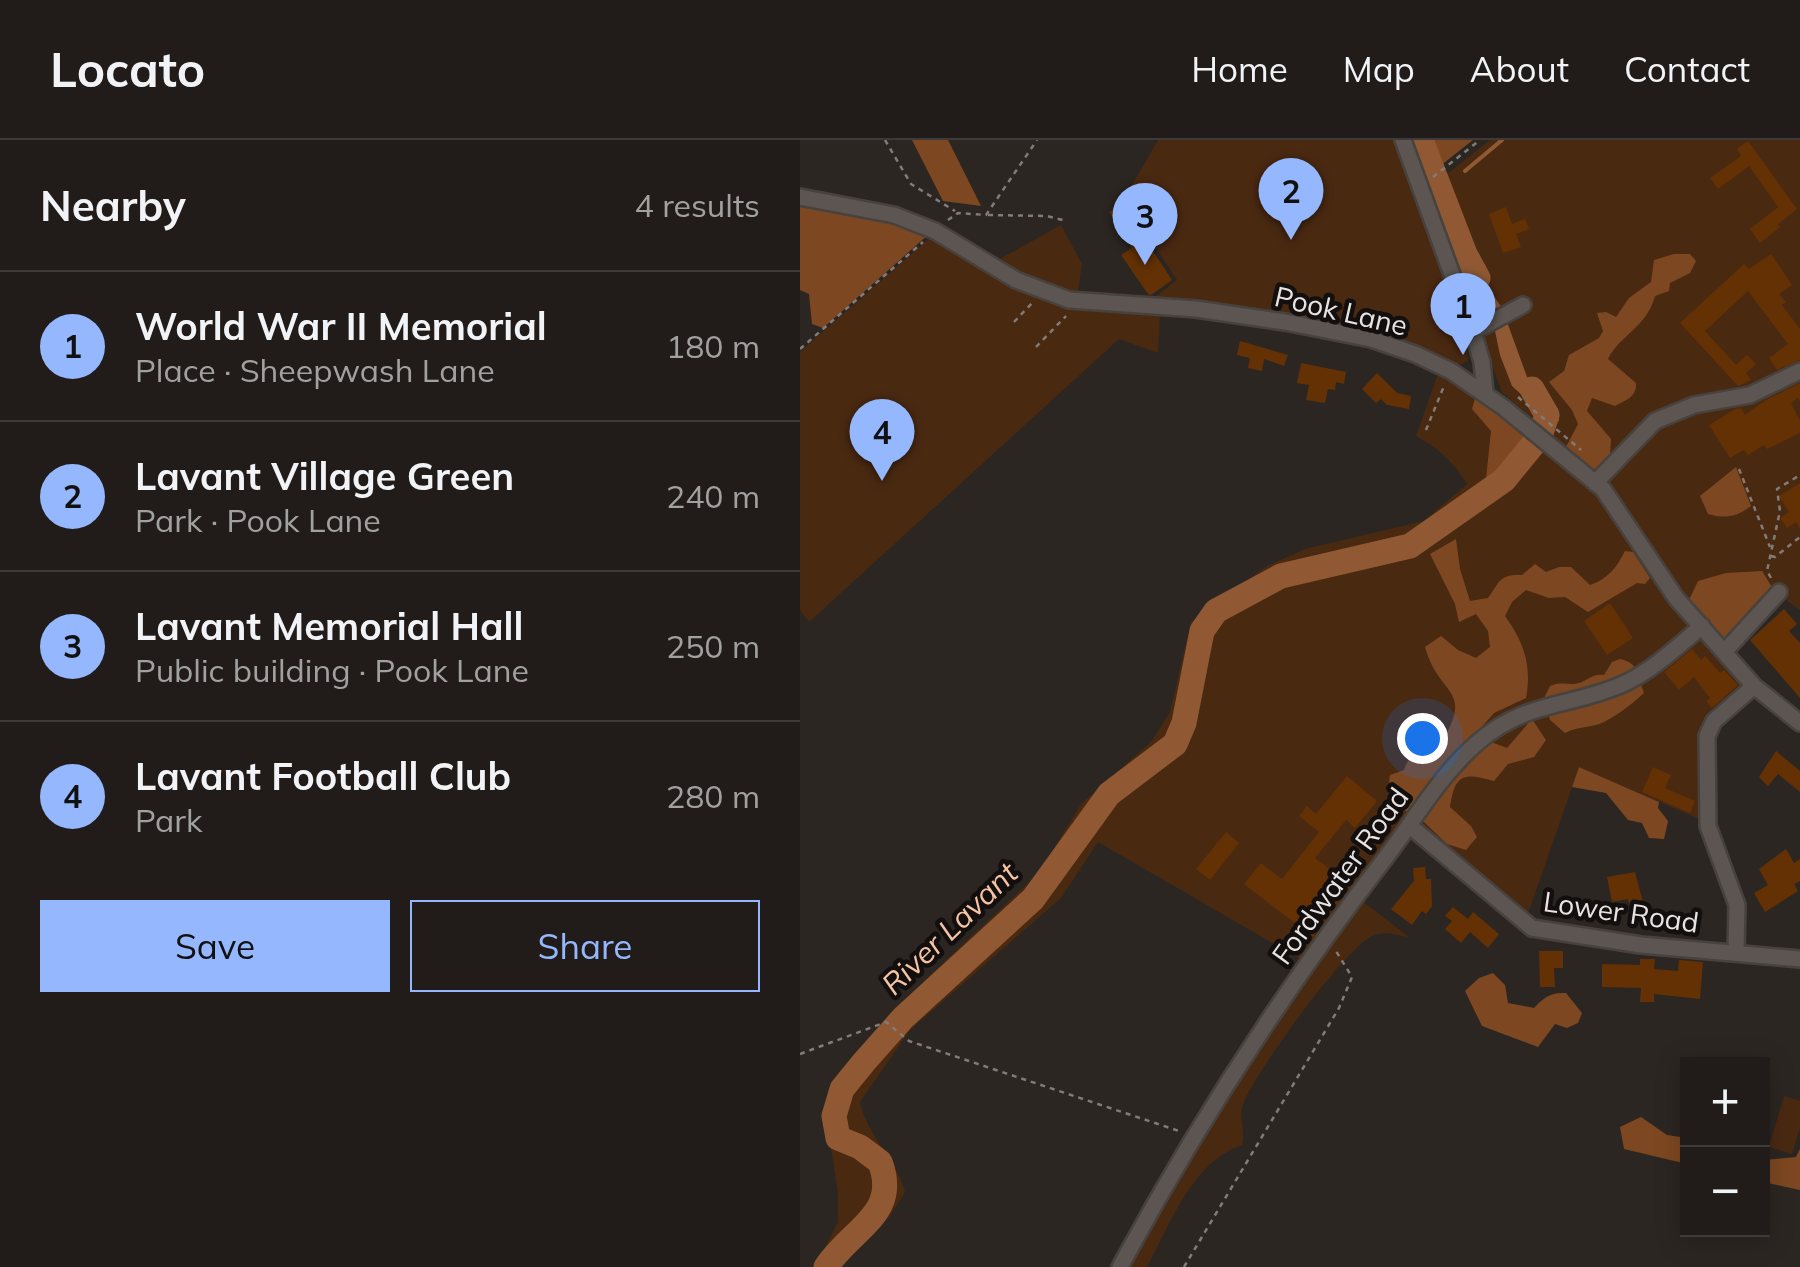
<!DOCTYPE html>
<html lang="en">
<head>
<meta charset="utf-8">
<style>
  body { margin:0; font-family:Mulish,sans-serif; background:#292523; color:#f1f3f6 }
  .controls { position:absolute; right:30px; bottom:30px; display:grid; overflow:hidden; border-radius:0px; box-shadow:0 5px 25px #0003 }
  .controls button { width:90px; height:90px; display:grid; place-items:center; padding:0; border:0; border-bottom:2px solid #3e3a39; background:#211c1a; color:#f1f3f6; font:50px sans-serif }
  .you { position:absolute; left:622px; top:598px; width:35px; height:35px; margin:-25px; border:8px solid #fff; border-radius:50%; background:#1a73e8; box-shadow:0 0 0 15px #1a73e833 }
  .badge { display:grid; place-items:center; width:65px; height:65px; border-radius:50%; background:#95b7fd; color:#111; font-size:32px; font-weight:700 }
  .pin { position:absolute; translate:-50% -82px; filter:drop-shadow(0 2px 5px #0008) }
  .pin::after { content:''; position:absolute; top:52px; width:35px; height:30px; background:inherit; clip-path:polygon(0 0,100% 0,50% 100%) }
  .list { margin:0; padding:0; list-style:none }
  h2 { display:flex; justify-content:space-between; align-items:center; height:130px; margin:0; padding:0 40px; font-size:42px }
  h2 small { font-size:32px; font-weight:400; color:#a2a1a2 }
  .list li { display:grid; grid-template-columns:65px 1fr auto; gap:30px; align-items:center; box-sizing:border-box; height:150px; padding:0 40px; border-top:2px solid #3e3a39 }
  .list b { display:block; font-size:38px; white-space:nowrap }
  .list p { margin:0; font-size:32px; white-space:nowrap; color:#a2a1a2 }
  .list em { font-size:32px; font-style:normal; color:#a2a1a2 }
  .actions { display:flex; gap:20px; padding:30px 40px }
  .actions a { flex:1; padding:22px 0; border:2px solid #95b7fd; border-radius:0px; text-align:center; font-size:35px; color:#95b7fd }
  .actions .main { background:#95b7fd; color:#111 }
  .map { position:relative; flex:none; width:1000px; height:1127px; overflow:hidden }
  header { display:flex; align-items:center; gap:60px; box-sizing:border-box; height:140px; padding:0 50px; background:#211c1a; border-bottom:2px solid #3e3a39 }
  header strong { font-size:48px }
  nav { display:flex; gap:55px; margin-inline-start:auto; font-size:35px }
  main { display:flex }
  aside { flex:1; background:#211c1a }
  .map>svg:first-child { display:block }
  .green { fill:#4a2911 }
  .forest { fill:#7d4821 }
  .water { fill:#905933 }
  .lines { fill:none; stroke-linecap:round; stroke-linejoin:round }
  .stream { stroke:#905933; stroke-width:4 }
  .river { stroke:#905933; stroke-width:25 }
  .building { fill:#643104 }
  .minor-casing { stroke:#47423e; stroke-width:20 }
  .path { stroke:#817c79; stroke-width:2.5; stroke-dasharray:5 5; stroke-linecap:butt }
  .minor { stroke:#5c5551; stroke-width:15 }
  .labels { text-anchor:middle; stroke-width:9; stroke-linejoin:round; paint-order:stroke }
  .street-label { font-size:28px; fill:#e8e4e1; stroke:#120f0e }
  .water-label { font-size:30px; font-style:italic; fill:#f6c4a4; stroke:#120f0e }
</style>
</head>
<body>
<header>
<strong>Locato</strong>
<nav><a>Home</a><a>Map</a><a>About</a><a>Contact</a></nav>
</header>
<main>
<aside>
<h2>Nearby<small>4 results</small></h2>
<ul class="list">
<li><span class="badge">1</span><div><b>World War II Memorial</b><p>Place · Sheepwash Lane</p></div><em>180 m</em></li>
<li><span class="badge">2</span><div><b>Lavant Village Green</b><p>Park · Pook Lane</p></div><em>240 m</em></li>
<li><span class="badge">3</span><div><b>Lavant Memorial Hall</b><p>Public building · Pook Lane</p></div><em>250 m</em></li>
<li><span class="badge">4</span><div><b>Lavant Football Club</b><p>Park</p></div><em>280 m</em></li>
</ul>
<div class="actions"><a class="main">Save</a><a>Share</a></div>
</aside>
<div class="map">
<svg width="1000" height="1127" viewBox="0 0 1000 1127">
  <rect width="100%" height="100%" fill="#2c2622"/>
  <!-- green -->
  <path class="green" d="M358 0H596L665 194 668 221 657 226 484 175 355 157 377 140 324 59Z
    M690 0H1000V470L975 452 888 462 809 344 702 252 626 51Z
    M261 85 282 124 277 157 218 136 198 120Z
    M132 96 213 144 360 173 358 213 319 199 9 482 0 470V212Z
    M639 231 681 256 800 352 950 546 913 580 906 682 779 627 723 788 608 695 561 743 500 819 298 702 261 758 110 890 60 962C67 996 96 1019 105 1052L90 1076 40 1127H15L38 1082V1053L26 975 39 941 97 877 125 840 239 733 281 664 351 602 370 572 391 482 467 426 505 409 624 381 667 344C653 321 639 309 616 296Z
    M561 760 609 797C596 795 585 790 572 796 546 807 451 937 442 967 439 979 446 992 442 1005 392 1022 371 1083 347 1127H330L454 912Z
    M984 956 1000 961V987L992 1014 969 1007Z"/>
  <!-- forest -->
  <path class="forest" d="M112 0H148L181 66 143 61Z
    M607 0H673L621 41Z
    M0 61 93 79 129 94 23 188 12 184 9 154 0 150Z
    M874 114H890L896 121 890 133 870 143 869 151 855 156C847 187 819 196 808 219L836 243C837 257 826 260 815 266L792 258 787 271 811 299 810 315 794 332 766 307 778 284 772 270 749 242 764 231 769 215 799 198 803 191 797 173 806 172 816 177 829 158 851 142 854 120Z
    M681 256 741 304 696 353 686 339 691 291 672 269 675 258Z
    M936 327 951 366C937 377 925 379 908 374L900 356Z
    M656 399 660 429 670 461 688 458C700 441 700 434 722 435L735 424 746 432 759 427H771L790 445C808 439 817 427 825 411L833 412 850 438 845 444 837 443 788 472 765 457 749 458 726 450 712 462 705 476C724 502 732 526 726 558L694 573 680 589 691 602 707 608 732 579 746 600 734 617 708 624 694 641C663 632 655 634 650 667L671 686 677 697 666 710 647 704 623 681 597 666 588 651 590 635 604 630C609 612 625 607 641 603 675 547 639 558 625 507L641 496 658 510 676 518 690 507 688 491 676 474 659 482 655 464 630 414Z
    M962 431 975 452 924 503 888 462 898 441 926 433Z
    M820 519C841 524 837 536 844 553 831 565 819 574 804 582 792 588 778 586 765 593L750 580 744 558 750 546C760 542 764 544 774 544 786 543 791 533 804 535L812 522Z
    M779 627 859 662 858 668 868 681 864 699 849 698 842 683 828 680 806 653 772 647Z
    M693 833 705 845 708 863 734 868C744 857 751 852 766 853L782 873 778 883 767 888 755 884 738 907 682 886 665 851 679 838Z
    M841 977 867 995 887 998V1024L824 1009 820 987Z
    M1000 1009V1050L963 1042V1020L996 1017Z"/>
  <!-- water -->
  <path class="water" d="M663 110 702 168 727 237 758 269 759 281 753 283 712 246 700 215 695 191 662 117Z"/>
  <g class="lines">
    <!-- stream -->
    <path class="stream" d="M665 31 702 0"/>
    <!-- river -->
    <path class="river" d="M621 0 665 114 678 138
      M26 1127C52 1088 100 1074 80 1022L60 1007 38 998 34 976 42 949 64 922 103 878 233 759 309 654 375 604 384 583 402 491 416 471 481 436 610 406 704 340 740 296 747 275 732 249"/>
  </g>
  <!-- building -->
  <path class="building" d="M948 1 997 69 978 84 980 87 960 103 950 89 978 67 949 26 918 49 910 38 941 16 937 9Z
    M322 64 372 140 351 155 348 154 321 115 332 108 309 72Z
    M706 67 712 84 725 79 729 89 716 94 721 107 703 113 689 74Z
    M971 114 992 145 979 154 986 162 982 165 1000 189V220L977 230 969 218 988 204 948 151 905 191 936 225 947 215 956 224 946 233 951 240 938 246 880 183 944 124 949 129Z
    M440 201 488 215 484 226 464 219 462 231 448 228 450 218 437 215Z
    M501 223 546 232 544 244 536 242 535 250 528 249 525 263 506 260 509 245 497 243Z
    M577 233 597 253 611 256 609 269 587 265 581 259 576 263 562 249Z
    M1000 243V261L998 258 991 263 1000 281V293L967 309 964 305 948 315 944 310 930 318 909 285 935 269 941 268 945 275 966 260Z
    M1000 343V388L996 382 987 388 980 378 989 372 979 356Z
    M810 463 833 498 807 515 784 481Z
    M984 469 997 484 989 491 1000 503V558L950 500Z
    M892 509 901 520 905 516 920 533 924 530 938 545 912 568 906 561 910 558 894 537 879 550 864 532Z
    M976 611 1000 631V652L978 634 968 646 959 637Z
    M853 627 871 635 865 648 895 661 890 673 842 652Z
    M547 636 577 661 555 688 546 680 515 718 551 745 513 797 444 744 461 723 482 739 519 692 499 676 507 666 516 674Z
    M426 692 439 703 410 740 396 729Z
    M986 709 994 723 1000 719V741L994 744 998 751 965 772 954 753 968 745 959 729Z
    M625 727 626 739H631L632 766 626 774 622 771 612 785 591 769 614 741 613 728Z
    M835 732 847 777 834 781 828 759 812 762 807 737Z
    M653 767 668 779 673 772 699 794 688 808 670 792 661 803 645 789 652 781 645 776Z
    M739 811H763V828H754L755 847H740Z
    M840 819H855L854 829 878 831 879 820 903 822 900 859 854 854V862H840L841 848 802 847V824L840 825Z"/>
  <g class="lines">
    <defs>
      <path id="minor" d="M603 0 673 192 682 222 685 253
        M0 57 94 75 135 91 216 140 269 160 396 169 485 182 571 199 615 214 651 231 703 267 803 349 876 458 954 546 1000 583
        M673 192 723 165
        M795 343 855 281 894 265 950 255 1000 231
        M925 511 979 452
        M610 686 732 788 841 805 1000 819
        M936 811 937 765 908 686 907 596 914 581 954 546
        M320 1127C397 984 484 850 583 721 614 681 639 636 677 603 726 560 769 568 823 544 853 530 877 507 902 486"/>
    </defs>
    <!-- minor casing -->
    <use href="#minor" class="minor-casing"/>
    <!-- path -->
    <path class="path" d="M85 0 111 44 155 71
      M633 37 680 0
      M188 75 247 76 266 81
      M148 80 158 73 186 75 237 0
      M214 182 234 161
      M236 207 266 176
      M0 209 123 102
      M718 257 781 310
      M626 290 644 246
      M939 329 970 407
      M971 416 975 417 1000 397
      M971 438 967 431 980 371 977 349 1000 335
      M0 914 86 882 109 901 382 992
      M384 1127 539 868 552 837 536 811"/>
    <!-- minor -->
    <use href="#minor" class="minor"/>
  </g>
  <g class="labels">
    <!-- street labels -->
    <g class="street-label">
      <text transform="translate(541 171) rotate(13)" y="10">Pook Lane</text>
      <text transform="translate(540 736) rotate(-54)" y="10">Fordwater Road</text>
      <text transform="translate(821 772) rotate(8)" y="10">Lower Road</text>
    </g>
    <!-- water labels -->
    <g class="water-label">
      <text transform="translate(150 789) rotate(-44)" y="10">River Lavant</text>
    </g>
  </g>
</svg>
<div class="controls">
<button>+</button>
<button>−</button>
</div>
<div class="you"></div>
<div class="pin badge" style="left:663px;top:215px">1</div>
<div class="pin badge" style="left:491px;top:100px">2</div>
<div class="pin badge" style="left:345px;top:125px">3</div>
<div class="pin badge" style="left:82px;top:341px">4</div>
</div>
</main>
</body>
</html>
